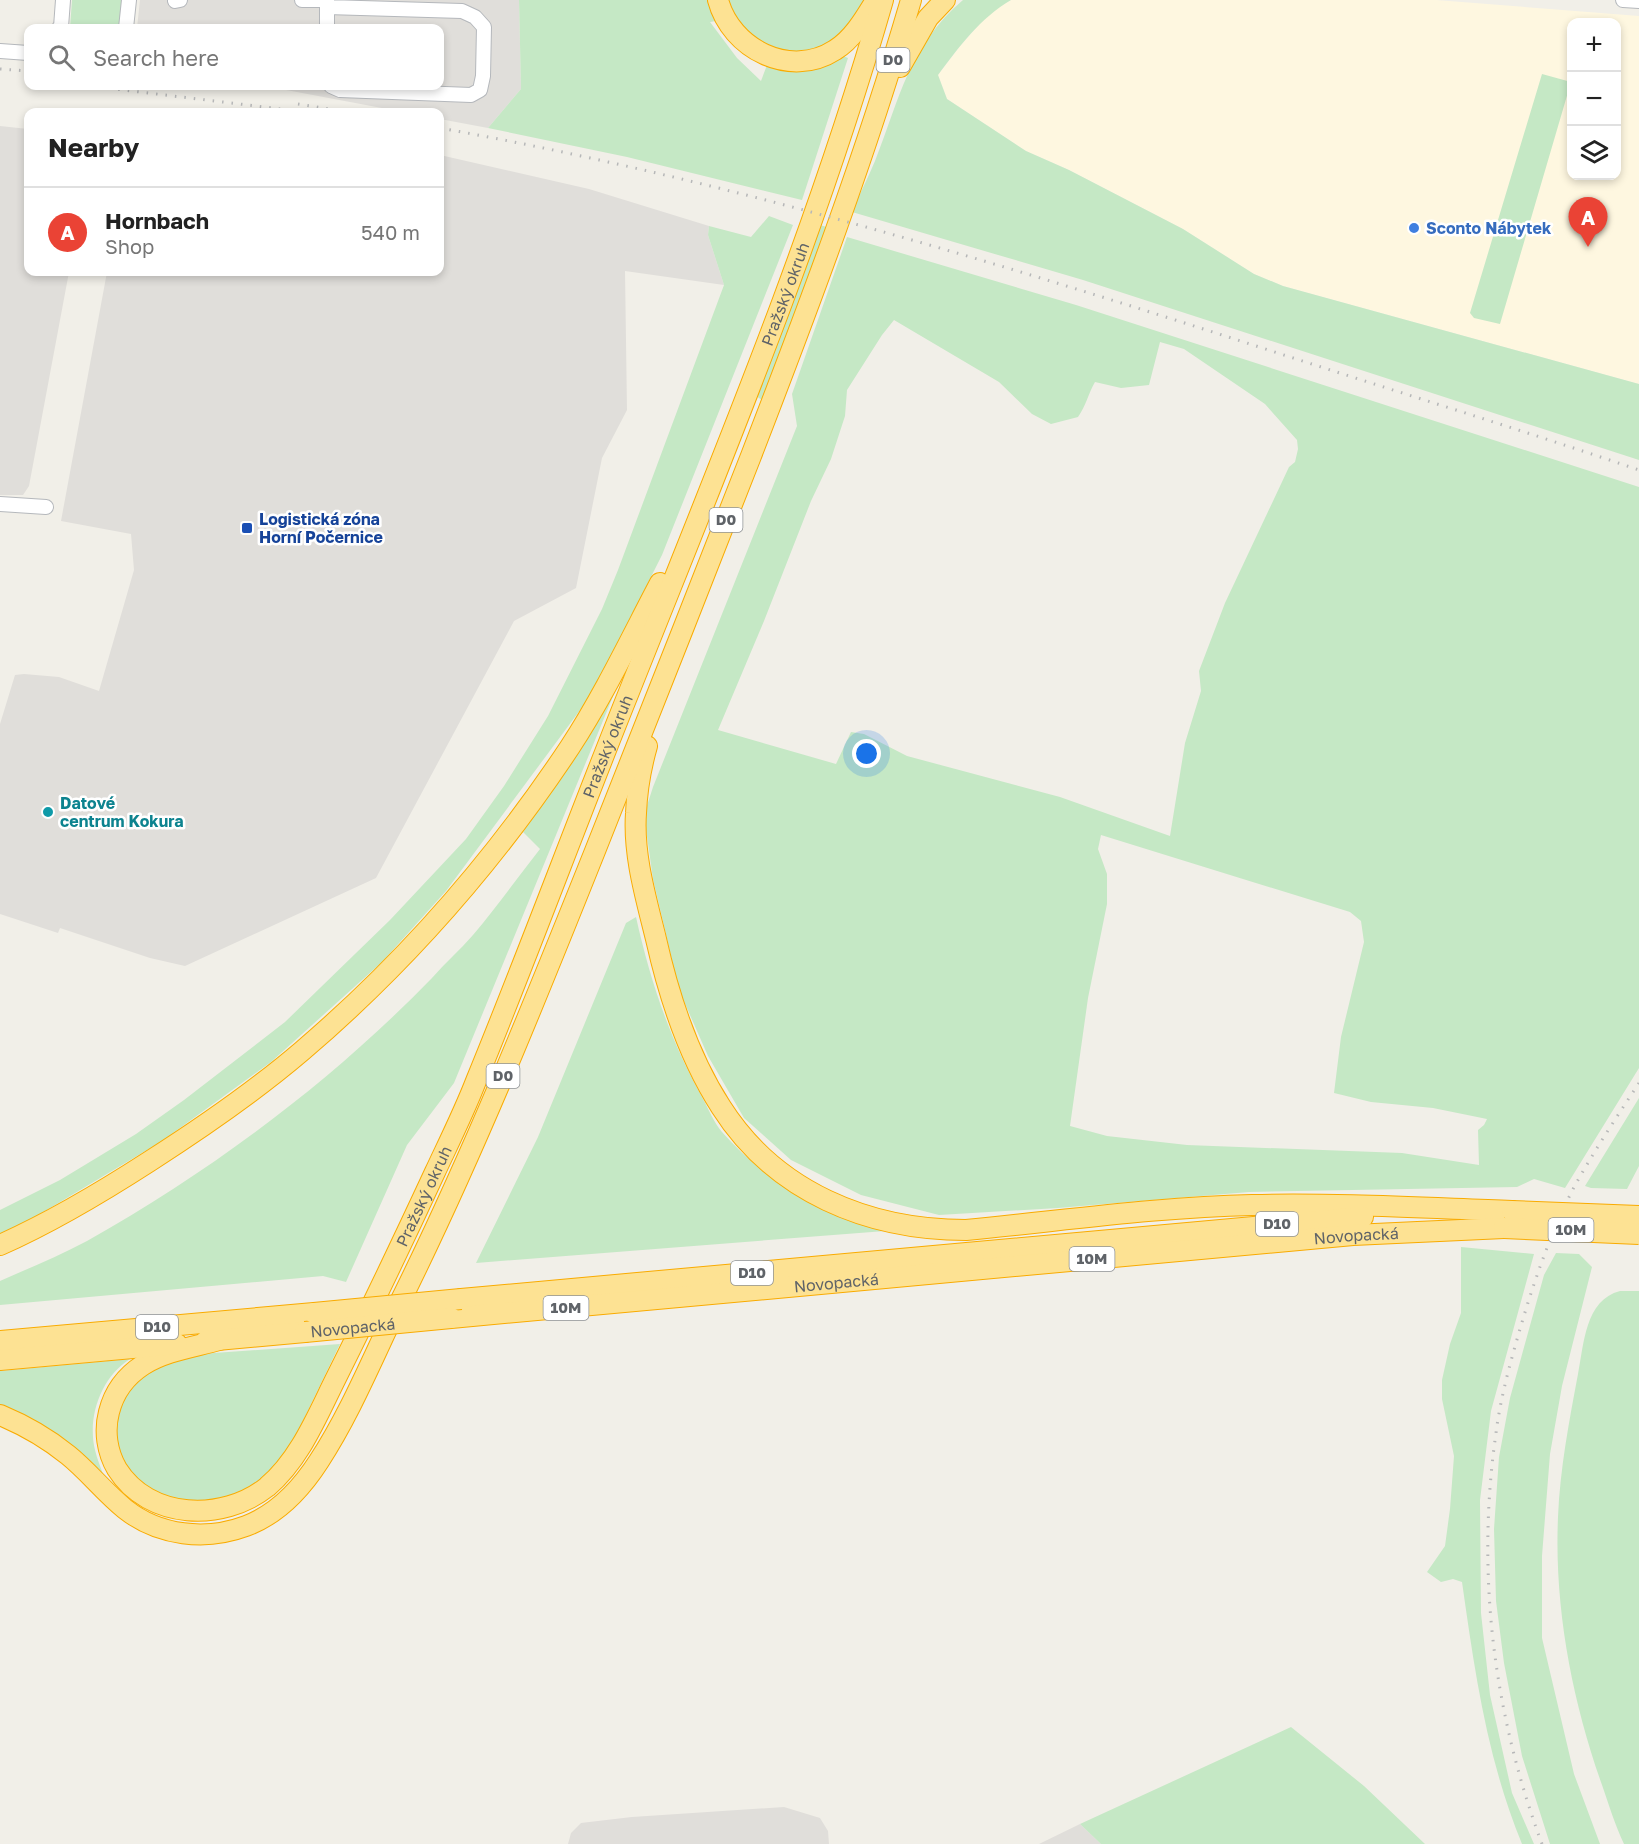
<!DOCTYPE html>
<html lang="en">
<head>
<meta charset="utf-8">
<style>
  body { margin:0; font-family:"Golos Text",sans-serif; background:#f2f2f2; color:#222 }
  .controls { position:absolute; right:18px; top:18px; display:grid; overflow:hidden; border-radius:12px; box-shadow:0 3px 9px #0003 }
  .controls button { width:54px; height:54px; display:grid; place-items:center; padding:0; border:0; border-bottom:2px solid #e0e0e0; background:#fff; color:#222; font:30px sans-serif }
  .you { position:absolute; left:867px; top:754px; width:21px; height:21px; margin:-15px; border:4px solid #fff; border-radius:50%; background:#1a73e8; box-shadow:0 0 0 9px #1a73e833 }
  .badge { display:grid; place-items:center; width:39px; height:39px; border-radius:50%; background:#ea4335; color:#fff; font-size:20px; font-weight:700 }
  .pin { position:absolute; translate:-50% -50px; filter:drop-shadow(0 2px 3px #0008) }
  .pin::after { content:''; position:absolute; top:32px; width:21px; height:18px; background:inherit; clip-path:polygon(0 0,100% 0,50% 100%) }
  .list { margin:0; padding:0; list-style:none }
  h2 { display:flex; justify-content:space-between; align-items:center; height:78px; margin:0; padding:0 24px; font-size:26px }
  h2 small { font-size:20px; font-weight:400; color:#767676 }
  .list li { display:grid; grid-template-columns:39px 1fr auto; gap:18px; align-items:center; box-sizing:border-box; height:90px; padding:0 24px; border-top:2px solid #e0e0e0 }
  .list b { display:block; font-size:22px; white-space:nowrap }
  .list p { margin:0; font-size:20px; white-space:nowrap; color:#767676 }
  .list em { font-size:20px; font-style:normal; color:#767676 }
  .icon { flex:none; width:33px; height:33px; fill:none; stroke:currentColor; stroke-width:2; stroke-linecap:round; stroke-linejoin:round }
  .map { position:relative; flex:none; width:1639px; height:1844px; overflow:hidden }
  .search { position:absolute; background:#fff; box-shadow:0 3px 9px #0003; left:24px; top:24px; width:420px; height:66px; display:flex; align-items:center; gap:15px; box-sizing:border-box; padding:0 21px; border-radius:12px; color:#767676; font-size:22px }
  .panel { position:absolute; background:#fff; box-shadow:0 3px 9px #0003; left:24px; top:108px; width:420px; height:168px; border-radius:12px }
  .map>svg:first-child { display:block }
  .commercial { fill:#fef7e0; fill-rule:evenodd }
  .industrial { fill:#e0deda }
  .green { fill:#c5e8c5; fill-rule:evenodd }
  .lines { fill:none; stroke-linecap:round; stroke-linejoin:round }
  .minor-casing { stroke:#b5b8bc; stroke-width:16 }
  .highway-casing { stroke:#f9ab00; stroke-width:22 }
  .minor { stroke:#fff; stroke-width:14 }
  .highway { stroke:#fde293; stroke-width:20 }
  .rail { stroke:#b6b7b8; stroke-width:3; stroke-dasharray:1.5 8; stroke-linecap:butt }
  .highway-bridge-casing { stroke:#f9ab00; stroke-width:22; stroke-linecap:butt }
  .highway-bridge { stroke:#fde293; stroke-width:20 }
  .shop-dot { fill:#3f7fe0; stroke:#fff; stroke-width:2 }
  .transit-dot { fill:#1a4fb4; stroke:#fff; stroke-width:2 }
  .culture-dot { fill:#0f9aa8; stroke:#fff; stroke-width:2 }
  .labels { text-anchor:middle; stroke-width:5; stroke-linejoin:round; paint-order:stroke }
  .shield { fill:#fff; stroke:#8f9295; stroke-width:1.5 }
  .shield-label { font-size:15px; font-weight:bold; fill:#5f6368 }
  .shop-label { font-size:16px; font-weight:bold; fill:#366cbe; stroke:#fff; text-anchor:start }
  .street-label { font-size:16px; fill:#5f6368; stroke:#fff }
  .transit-label { font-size:16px; font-weight:bold; fill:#164399; stroke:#fff; text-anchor:start }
  .culture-label { font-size:16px; font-weight:bold; fill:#0d838f; stroke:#fff; text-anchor:start }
</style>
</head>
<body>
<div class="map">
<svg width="1639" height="1844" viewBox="0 0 1639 1844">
  <rect width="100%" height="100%" fill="#f1efe8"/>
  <!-- commercial -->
  <path class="commercial" d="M1011 0H1436L1639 16V384L1283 286 1254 274 1183 229 1069 170 1026 151 947 99 938 75 961 45 992 10ZM1572 22H1616V176H1572Z"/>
  <!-- industrial -->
  <path class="industrial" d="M140 0H519L521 89 488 128 440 119V112H403L265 86H440V28H137Z
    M0 126 28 129V272H69L29 486 23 495H0Z
    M440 155 589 189 709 226 708 235 724 285 625 271 627 410 602 458 576 588 514 621 376 878 185 966 150 958 60 928 58 933 0 914V724L15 675 24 674 59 677 99 691 134 570 131 534 61 521 107 272H440Z
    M784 1807 820 1818 828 1831 829 1844H568L571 1833 581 1823 632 1817Z
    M1080 1824 1101 1844H1039Z"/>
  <!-- green -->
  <path class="green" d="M72 0H122L119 28H70Z
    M519 0H709L716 21 710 22 737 58 761 81 767 65 781 69 843 56 848 58 802 200 627 157 488 128 521 89Z
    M727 0H865L858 15 842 37 811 52 792 54 758 43 737 23Z
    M963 0H1011C980 18 959 47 938 75L947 99 1026 151 1069 170 1183 229 1254 274 1283 286 1639 384V460L1083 280 852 212C859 195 868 178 875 161 900 98 908 47 963 0Z
    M1542 74 1571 82 1500 324 1474 318 1470 313Z
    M769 216 793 225 662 555 592 694 446 891 382 962 271 1062 162 1141 20 1226 0 1235V1210L60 1180 136 1134 184 1100 285 1022 390 920 466 839 504 786 548 716 602 609 618 570 724 285 708 235 709 226 751 237Z
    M820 225 830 228 762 400 756 396Z
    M847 237 1076 305 1639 487V1068L1565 1188 1534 1179 1517 1187 1249 1192 1058 1208 939 1215 861 1195 791 1160 744 1118 708 1056 679 990 653 879 644 815 653 787 797 426 792 394ZM894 320 999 382 1032 414 1051 424 1078 417C1086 406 1088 394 1095 382L1121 388 1149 385 1160 342 1184 349 1265 404 1297 440 1298 449 1295 462 1289 467 1225 603 1199 671 1201 691 1185 743 1170 836 1060 797 907 756 864 734 851 732 836 764 718 730 764 621 811 501 831 459 845 416 847 390 882 335ZM1101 835 1350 912 1361 921 1364 942 1341 1037 1334 1093 1371 1102 1433 1108 1487 1119 1484 1125 1478 1130 1479 1165 1402 1153 1187 1145 1107 1136 1070 1126 1088 998 1107 904V874L1098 849Z
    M614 694 454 1083 407 1145 346 1282 323 1276 0 1305V1281C29 1268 59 1256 87 1241 213 1170 331 1082 432 978 445 963 460 950 473 935 496 908 517 878 540 849L523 832 568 768Z
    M636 917C650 980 670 1040 702 1097 708 1108 714 1123 722 1132 754 1169 797 1198 841 1217 855 1223 870 1226 885 1231L476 1263 538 1137 626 923Z
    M1639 1098V1166L1627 1189 1591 1188 1585 1186Z
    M1461 1247 1534 1254 1491 1411 1480 1500 1481 1613 1490 1695 1512 1793 1534 1844H1522C1487 1759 1475 1673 1462 1582L1453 1579 1441 1582 1427 1572 1445 1546 1450 1509 1454 1456 1442 1399V1380L1450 1344 1461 1313Z
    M1556 1253 1579 1254 1592 1267 1562 1386 1550 1454 1542 1556V1638L1574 1774 1600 1844H1550L1522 1756 1504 1663 1496 1601 1494 1529 1499 1457 1510 1398 1544 1275Z
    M1620 1291H1639V1844H1624C1615 1825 1609 1805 1602 1785 1572 1700 1554 1608 1558 1517 1560 1469 1569 1422 1578 1374 1584 1344 1585 1300 1620 1291Z
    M340 1344 283 1462 252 1493 188 1506 135 1483 114 1447 118 1404 147 1369 186 1355Z
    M130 1359C101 1377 87 1417 95 1450 97 1459 101 1468 104 1477L0 1406V1371Z
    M1291 1727 1364 1786 1425 1844H1101L1080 1824Z"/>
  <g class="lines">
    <defs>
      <path id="minor" d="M302 0H327
        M1623 0 1639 1
        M175 1 180 0
        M327 7 462 11 475 17 484 27 483 76 480 90 471 95 340 90 331 86
        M59 28 61 27 63 0
        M126 28 129 0
        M327 28V1
        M0 51 28 53
        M0 504 46 507"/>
      <g id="highway">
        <path d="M718 0C731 49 790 79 835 50 853 39 865 18 876 0"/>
        <path d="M900 67 928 18 945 0"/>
        <path d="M647 746C641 767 637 791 636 813 633 855 646 898 656 939 669 997 688 1056 721 1107 775 1192 868 1230 966 1230 1061 1221 1157 1207 1252 1205 1338 1203 1425 1208 1512 1211"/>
        <path d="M0 1245C52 1222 102 1192 150 1161 203 1127 254 1092 302 1051 405 963 495 860 570 747 604 695 631 638 660 583"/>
        <path d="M461 1299 1363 1217"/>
        <path id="s1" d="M451 1318 1353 1235 1504 1228"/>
        <path id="s2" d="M219 1340C194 1347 165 1351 143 1365 126 1376 114 1392 109 1412 104 1431 107 1452 117 1469 149 1520 223 1522 267 1487 300 1459 317 1416 336 1378 370 1310 403 1241 435 1172 449 1142 464 1112 476 1081 529 952 577 821 629 692 720 463 815 237 883 0"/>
        <path d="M0 1341 314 1313"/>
        <path d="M206 1341 305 1332"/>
        <path d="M0 1360 177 1344"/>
        <path d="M0 1415C24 1425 47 1438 68 1455 88 1471 104 1492 125 1509 159 1536 206 1541 246 1526 278 1514 301 1489 319 1461 349 1415 371 1362 395 1312 470 1162 533 1006 595 851 648 719 699 588 751 456 809 306 866 155 911 0"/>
      </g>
    </defs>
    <!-- minor casing -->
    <use href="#minor" class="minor-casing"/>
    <!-- highway casing -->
    <use href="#highway" class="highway-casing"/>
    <!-- minor -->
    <use href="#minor" class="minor"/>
    <!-- highway -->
    <use href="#highway" class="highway"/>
    <!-- rail -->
    <path class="rail" d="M0 69 28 71
      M90 86 306 112
      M298 104 348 112
      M440 128C730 180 1007 265 1287 356 1404 394 1522 430 1639 470
      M1542 1844C1493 1712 1476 1572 1496 1433 1500 1401 1509 1367 1518 1336 1532 1287 1549 1237 1572 1191 1592 1154 1616 1118 1639 1083"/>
    <defs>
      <g id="highway-bridge">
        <path d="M1512 1211 1639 1216"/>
        <path d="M1504 1228 1639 1234"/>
        <path d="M314 1313 461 1299"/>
        <path id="s3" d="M305 1332 451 1318"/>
      </g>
    </defs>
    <!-- highway-bridge casing -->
    <use href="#highway-bridge" class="highway-bridge-casing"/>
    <!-- highway-bridge -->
    <use href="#highway-bridge" class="highway-bridge"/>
  </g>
  <!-- markers -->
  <circle class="shop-dot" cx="1414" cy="228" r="6"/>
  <rect class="transit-dot" x="241" y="522" width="12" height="12" rx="3"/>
  <circle class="culture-dot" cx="48" cy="812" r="6"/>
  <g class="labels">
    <!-- shield labels -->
    <g class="shield">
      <rect x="876.5" y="48" width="33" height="24" rx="4.5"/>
      <rect x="709.5" y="508" width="33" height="24" rx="4.5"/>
      <rect x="486.5" y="1064" width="33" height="24" rx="4.5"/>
      <rect x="1256" y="1212" width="42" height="24" rx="4.5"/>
      <rect x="1548.5" y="1218" width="45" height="24" rx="4.5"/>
      <rect x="1069.5" y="1247" width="45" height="24" rx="4.5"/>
      <rect x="731" y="1261" width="42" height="24" rx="4.5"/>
      <rect x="543.5" y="1296" width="45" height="24" rx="4.5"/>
      <rect x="136" y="1315" width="42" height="24" rx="4.5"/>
    </g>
    <g class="shield-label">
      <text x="893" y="65">D0</text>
      <text x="726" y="525">D0</text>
      <text x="503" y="1081">D0</text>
      <text x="1277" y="1229">D10</text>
      <text x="1571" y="1235">10M</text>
      <text x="1092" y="1264">10M</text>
      <text x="752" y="1278">D10</text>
      <text x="566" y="1313">10M</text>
      <text x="157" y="1332">D10</text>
    </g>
    <!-- shop labels -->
    <g class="shop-label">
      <text x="1426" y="234">Sconto Nábytek</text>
    </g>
    <!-- street labels -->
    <g class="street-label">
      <text dy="6" stroke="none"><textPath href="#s2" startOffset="1672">Pražský okruh</textPath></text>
      <text dy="6" stroke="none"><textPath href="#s2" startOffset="1186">Pražský okruh</textPath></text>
      <text dy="6" stroke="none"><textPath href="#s2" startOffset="700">Pražský okruh</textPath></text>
      <text dy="6" stroke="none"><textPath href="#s1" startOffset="909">Novopacká</textPath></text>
      <text dy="6" stroke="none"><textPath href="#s1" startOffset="387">Novopacká</textPath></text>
      <text dy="6" stroke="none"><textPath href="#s3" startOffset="48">Novopacká</textPath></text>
    </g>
    <!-- transit labels -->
    <g class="transit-label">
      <text x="259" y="525">Logistická zóna<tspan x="259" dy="18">Horní Počernice</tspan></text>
    </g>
    <!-- culture labels -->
    <g class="culture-label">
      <text x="60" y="809">Datové<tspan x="60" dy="18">centrum Kokura</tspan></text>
    </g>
  </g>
</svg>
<div class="controls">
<button>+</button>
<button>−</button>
<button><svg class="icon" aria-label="layers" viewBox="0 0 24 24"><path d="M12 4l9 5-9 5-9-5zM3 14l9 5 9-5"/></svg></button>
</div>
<div class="you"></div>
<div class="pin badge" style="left:1588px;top:247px">A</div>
<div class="search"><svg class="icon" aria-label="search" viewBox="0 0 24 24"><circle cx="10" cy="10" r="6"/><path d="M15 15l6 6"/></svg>Search here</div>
<section class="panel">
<h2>Nearby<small></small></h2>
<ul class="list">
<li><span class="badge">A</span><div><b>Hornbach</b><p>Shop</p></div><em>540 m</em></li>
</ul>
</section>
</div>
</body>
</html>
